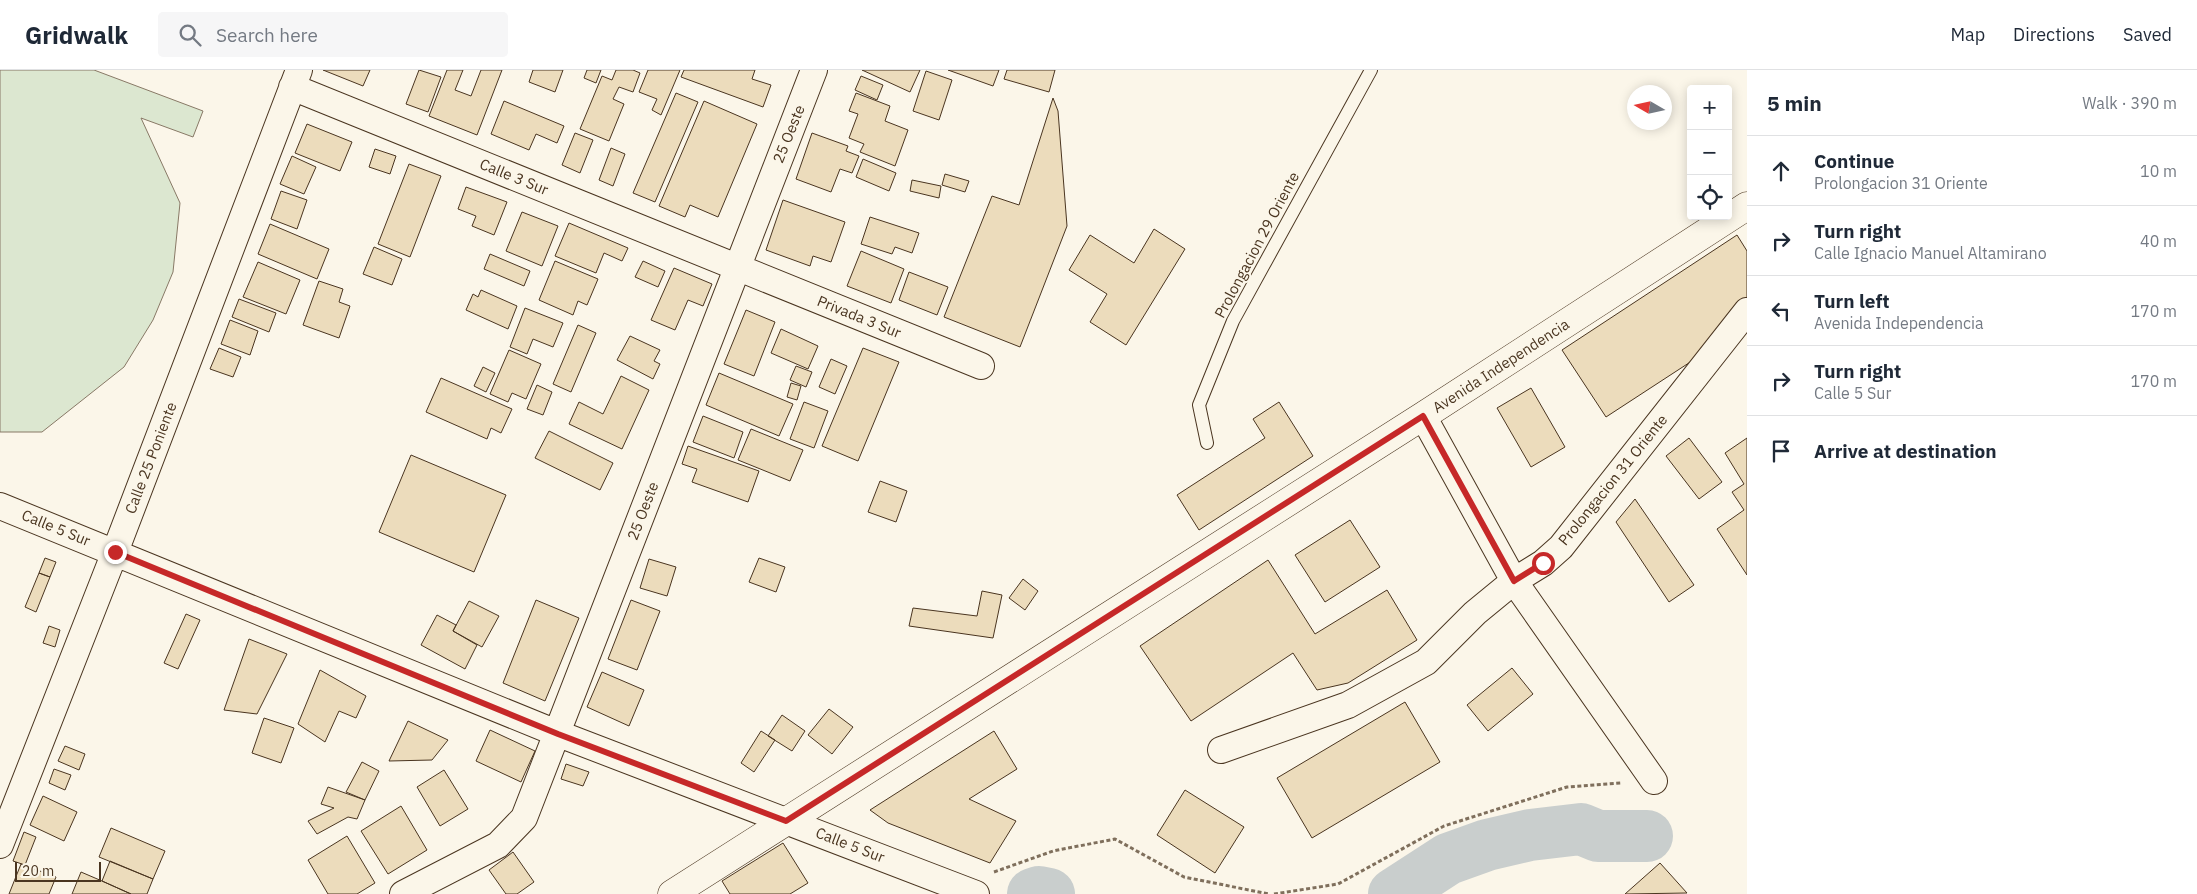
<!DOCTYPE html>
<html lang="en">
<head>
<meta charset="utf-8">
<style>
  body { margin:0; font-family:"IBM Plex Sans",sans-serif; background:#f6f6f7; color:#1f2937 }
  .controls { position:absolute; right:15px; top:15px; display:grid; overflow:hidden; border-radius:5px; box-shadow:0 2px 12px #0003 }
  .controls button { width:45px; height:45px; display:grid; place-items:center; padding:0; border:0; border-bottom:1px solid #e0e1e3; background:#fff; color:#1f2937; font:25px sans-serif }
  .compass { position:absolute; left:1627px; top:15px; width:45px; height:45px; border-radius:50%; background:#fff; box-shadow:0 2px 12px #0003; rotate:279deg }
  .scale { position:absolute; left:15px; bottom:12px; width:86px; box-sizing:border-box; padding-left:5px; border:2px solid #4a3520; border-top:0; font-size:14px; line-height:18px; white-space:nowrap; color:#4a3520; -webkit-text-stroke:4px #fbf6e9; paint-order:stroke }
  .stop { position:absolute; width:15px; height:15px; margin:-11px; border:4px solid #c62828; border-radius:50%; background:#fff }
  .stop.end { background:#c62828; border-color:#fff; box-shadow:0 1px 5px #0008 }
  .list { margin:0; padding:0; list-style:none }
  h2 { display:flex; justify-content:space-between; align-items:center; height:65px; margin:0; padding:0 20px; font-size:21px }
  h2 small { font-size:16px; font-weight:400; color:#747a83 }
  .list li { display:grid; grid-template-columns:32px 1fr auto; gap:15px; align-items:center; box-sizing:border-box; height:70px; padding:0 20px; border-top:1px solid #e0e1e3 }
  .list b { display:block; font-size:19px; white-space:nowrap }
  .list p { margin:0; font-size:16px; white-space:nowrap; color:#747a83 }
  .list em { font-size:16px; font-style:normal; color:#747a83 }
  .icon { flex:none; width:28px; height:28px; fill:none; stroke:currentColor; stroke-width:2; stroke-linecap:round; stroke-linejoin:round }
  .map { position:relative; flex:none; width:1747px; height:824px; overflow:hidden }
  header { display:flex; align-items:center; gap:30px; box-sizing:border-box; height:70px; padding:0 25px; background:#fff; border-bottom:1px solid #e0e1e3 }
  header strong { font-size:24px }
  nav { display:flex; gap:28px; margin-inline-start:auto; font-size:18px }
  .search { width:350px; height:45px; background:#f6f6f7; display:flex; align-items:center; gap:12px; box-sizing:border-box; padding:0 18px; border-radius:5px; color:#747a83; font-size:19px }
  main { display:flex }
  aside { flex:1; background:#fff }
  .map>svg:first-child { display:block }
  .green { fill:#dce7d0; stroke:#887966 }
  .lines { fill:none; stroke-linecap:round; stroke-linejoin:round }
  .river { stroke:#c9cecd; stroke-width:52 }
  .building { fill:#ecdcbc; stroke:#4a3520 }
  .lane-casing { stroke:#4a3520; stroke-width:14 }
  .street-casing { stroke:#4a3520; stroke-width:28 }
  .secondary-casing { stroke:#4a3520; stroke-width:29 }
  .path { stroke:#7f6f5c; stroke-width:3; stroke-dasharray:4 2.5; stroke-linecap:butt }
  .lane { stroke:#fbf6e9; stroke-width:12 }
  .street { stroke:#fbf6e9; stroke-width:26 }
  .secondary { stroke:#fbf6e9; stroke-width:28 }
  .route { stroke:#c62828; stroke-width:6 }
  .labels { text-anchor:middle; stroke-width:4; stroke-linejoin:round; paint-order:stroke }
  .street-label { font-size:15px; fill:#4a3520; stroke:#fbf6e9 }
</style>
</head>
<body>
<header>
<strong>Gridwalk</strong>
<div class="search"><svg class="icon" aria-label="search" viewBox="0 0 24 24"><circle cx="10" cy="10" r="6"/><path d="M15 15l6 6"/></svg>Search here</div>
<nav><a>Map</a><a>Directions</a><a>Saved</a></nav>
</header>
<main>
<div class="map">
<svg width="1747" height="824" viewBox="0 0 1747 824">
  <rect width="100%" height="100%" fill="#fbf6e9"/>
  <!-- green -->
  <path class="green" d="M0 0H94L203 41 193 67 141 48 180 133 173 202 153 250 124 297 42 362H0Z"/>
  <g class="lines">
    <!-- river -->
    <path class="river" d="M1033 824 1039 822 1049 824
      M1394 824 1448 789 1487 775 1530 765 1581 759 1598 766H1647"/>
  </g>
  <!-- building -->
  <path class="building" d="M323 0H370L363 16Z
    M419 0 441 7 428 42 406 34Z
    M447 0H463L455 20 471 26 481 0H502L477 65 429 46Z
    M533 0H563L555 22 529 12Z
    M587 0H601L596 13 584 8Z
    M616 0H633L640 3 633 22 619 17 613 29 624 34 609 71 580 59 602 6 612 10Z
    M648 0H680L661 45 652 40 657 29 639 22Z
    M684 0H755L752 9 771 15 763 37 681 7Z
    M862 0H920L910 22Z
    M948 0H999L993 16Z
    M1007 0H1055L1049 22 1004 9Z
    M926 1 952 10 939 50 913 41Z
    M861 6 883 15 877 30 855 20Z
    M676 23 698 32 655 132 633 123Z
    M856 23 890 36 885 51 908 60 895 96 860 82 864 74 849 68 858 44 849 41Z
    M1053 28 1058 41 1067 156 1020 277 944 247 992 126 1019 135Z
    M504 31 564 56 557 73 536 64 529 80 491 64Z
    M704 31 757 54 718 147 690 135 685 147 659 136Z
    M307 54 352 72 340 101 295 83Z
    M575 63 593 70 580 103 562 95Z
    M812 63 848 76 846 81 859 86 852 103 840 99 831 122 796 109Z
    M611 78 625 84 613 116 599 110Z
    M375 79 396 86 390 104 369 97Z
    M292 86 316 97 304 124 280 114Z
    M863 89 896 103 889 121 856 107Z
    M409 94 441 106 410 187 378 174Z
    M945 104 969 111 965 122 942 115Z
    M912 110 941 116 939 128 910 121Z
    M466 117 507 132 494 165 472 156 476 146 458 139Z
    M281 121 307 130 297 159 271 149Z
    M783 130 845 152 831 192 813 186 810 196 766 180Z
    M522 142 558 156 542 196 506 181Z
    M870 147 919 163 912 183 895 177 892 184 861 174Z
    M569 153 628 178 622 191 604 183 596 203 555 186Z
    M270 154 329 179 317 209 258 184Z
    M1154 159 1185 179 1126 275 1090 252 1107 224 1069 200 1090 165 1134 193Z
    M1737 165 1747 181V227L1698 287 1606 347 1562 280Z
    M374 177 402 189 392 215 363 204Z
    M861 181 904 199 891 233 847 216Z
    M490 184 530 201 524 216 484 199Z
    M555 191 598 209 587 235 578 231 573 245 539 230Z
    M643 191 665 201 658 217 635 207Z
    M258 192 300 210 286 244 243 227Z
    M674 198 712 214 703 236 688 230 675 260 651 250Z
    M909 202 948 217 937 245 899 230Z
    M319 211 343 219 339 232 350 236 339 268 303 255Z
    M481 220 517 236 508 259 466 240 473 224 478 227Z
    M239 229 276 243 269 262 232 247Z
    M525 238 563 253 553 277 533 269 527 284 510 277Z
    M746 240 775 252 754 306 724 294Z
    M230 250 258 261 250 285 221 274Z
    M578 255 596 263 571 322 553 314Z
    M781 259 818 276 808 299 771 283Z
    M630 266 660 280 654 291 660 294 653 309 617 290Z
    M219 278 241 287 233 307 210 299Z
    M863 278 899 292 858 391 822 376Z
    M509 280 541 294 526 329 512 323 508 332 490 324Z
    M831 289 847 296 835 324 819 317Z
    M796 296 812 302 806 317 790 310Z
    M483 297 495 303 486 322 474 316Z
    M719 303 793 334 779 366 706 335Z
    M621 306 649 320 622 379 569 354 579 332 603 344Z
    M441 308 512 339 501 363 491 358 487 369 426 342Z
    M791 313 801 316 797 330 787 327Z
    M537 315 552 322 543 345 527 339Z
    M1531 318 1565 377 1531 397 1497 338Z
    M804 332 828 341 814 378 790 369Z
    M1279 332 1313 386 1199 460 1177 425 1265 368 1253 349Z
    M703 346 743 362 734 388 693 372Z
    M751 359 803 380 790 411 738 390Z
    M549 361 613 393 600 420 535 388Z
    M1689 368 1722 412 1699 429 1666 386Z
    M1747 368V505L1717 459 1744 440 1732 422 1744 414 1725 383Z
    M688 376 759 401 748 432 692 412 697 399 682 394Z
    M411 385 506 425 474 502 379 462Z
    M880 411 907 421 896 452 868 442Z
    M1635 429 1694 515 1669 532 1616 452Z
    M1350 450 1380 497 1325 532 1295 485Z
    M45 488 56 492 50 507 39 503Z
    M759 488 785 497 776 522 749 512Z
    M649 489 676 497 667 526 640 518Z
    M1268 490 1315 564 1387 520 1417 570 1348 613 1317 620 1293 583 1191 651 1140 576Z
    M39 503 50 507 36 542 25 537Z
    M1023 509 1038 521 1025 540 1009 528Z
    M982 521 1002 525 993 568 909 556 913 538 977 546Z
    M536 530 579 548 545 631 503 613Z
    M631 530 660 541 637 600 608 589Z
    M469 531 499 546 482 577 453 561Z
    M186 544 200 550 178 599 164 593Z
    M437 545 456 555 453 561 477 575 465 599 421 575Z
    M49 556 60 560 55 577 43 573Z
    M249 569 287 584 257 644 224 640Z
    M1512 598 1533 624 1488 661 1467 635Z
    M320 600 366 626 356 648 339 641 325 672 298 654Z
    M602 602 644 620 629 656 587 637Z
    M1405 632 1440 692 1312 768 1277 708Z
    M829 639 853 657 832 684 808 665Z
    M782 645 805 661 792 681 768 666Z
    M264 648 294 658 281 693 252 683Z
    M408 651 448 670 432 690 389 691Z
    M490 660 535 681 521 712 476 691Z
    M761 661 775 670 754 702 741 693Z
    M994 661 1017 699 969 729 1016 751 990 793 888 753 870 740Z
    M65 676 85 684 79 700 58 691Z
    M362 692 379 701 365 730 346 722Z
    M566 694 589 702 583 716 561 709Z
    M54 699 71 705 65 720 49 713Z
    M444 700 468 739 440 756 417 717Z
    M328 717 365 730 357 749 348 747 317 764 308 751 334 738 321 734Z
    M1185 720 1244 757 1215 803 1157 765Z
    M43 726 77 742 64 771 30 755Z
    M401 736 427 780 388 804 361 761Z
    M111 758 165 781 153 809 99 787Z
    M24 762 36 767 25 795 13 791Z
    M347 766 375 813 357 824H328L308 790Z
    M783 773 808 813 790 824H730L722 811Z
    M513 782 534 812 517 824H506L489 800Z
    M110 791 153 809 147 824H131L102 811Z
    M1660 793 1687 823 1625 824Z
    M21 794 56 807 49 824H9Z
    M81 802 102 811 131 824H72Z"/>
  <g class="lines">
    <defs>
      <path id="lane" d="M1207 373 1199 335 1233 251 1371 0"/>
      <path id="street" d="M292 17 981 296
        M1423 346 1514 511 1654 711
        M0 436 559 664 976 824
        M1221 680 1348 635 1426 592 1475 543 1514 511 1543 493 1561 477 1747 241
        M0 775 115 482 299 0
        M403 824 498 775 524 748 814 0"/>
      <path id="secondary" d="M672 824 1423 346 1747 136"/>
    </defs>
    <!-- lane casing -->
    <use href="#lane" class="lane-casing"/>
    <!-- street casing -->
    <use href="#street" class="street-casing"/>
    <!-- secondary casing -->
    <use href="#secondary" class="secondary-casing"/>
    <!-- path -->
    <path class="path" d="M994 802 1053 781 1115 769 1184 807 1269 824
      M1274 824 1338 814 1444 756 1567 717 1621 713"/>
    <!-- lane -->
    <use href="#lane" class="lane"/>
    <!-- street -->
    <use href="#street" class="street"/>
    <!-- secondary -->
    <use href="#secondary" class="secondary"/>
  </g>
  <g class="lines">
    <!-- route -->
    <path class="route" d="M115 482 558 664 786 751 1423 346 1514 511 1543 493"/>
  </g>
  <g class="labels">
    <!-- street labels -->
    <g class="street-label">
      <text transform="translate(789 64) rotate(-68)" y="5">25 Oeste</text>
      <text transform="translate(514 107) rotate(22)" y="5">Calle 3 Sur</text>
      <text transform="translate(1257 175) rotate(-62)" y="5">Prolongacion 29 Oriente</text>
      <text transform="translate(859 247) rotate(22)" y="5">Privada 3 Sur</text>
      <text transform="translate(1501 296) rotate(-33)" y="5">Avenida Independencia</text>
      <text transform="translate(151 388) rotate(-69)" y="5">Calle 25 Poniente</text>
      <text transform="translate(1613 410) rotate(-51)" y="5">Prolongacion 31 Oriente</text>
      <text transform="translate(643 441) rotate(-69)" y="5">25 Oeste</text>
      <text transform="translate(56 458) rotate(22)" y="5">Calle 5 Sur</text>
      <text transform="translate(850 775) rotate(21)" y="5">Calle 5 Sur</text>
    </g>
  </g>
</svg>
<div class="controls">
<button>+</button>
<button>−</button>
<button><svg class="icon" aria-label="locate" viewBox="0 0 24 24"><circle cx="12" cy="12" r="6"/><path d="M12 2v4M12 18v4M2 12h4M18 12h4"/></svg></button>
</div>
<svg class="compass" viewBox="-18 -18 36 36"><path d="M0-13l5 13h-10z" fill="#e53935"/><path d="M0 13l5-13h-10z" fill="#747a83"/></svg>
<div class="scale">20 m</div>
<div class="stop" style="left:1543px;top:493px"></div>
<div class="stop end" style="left:115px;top:482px"></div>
</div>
<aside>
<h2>5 min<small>Walk · 390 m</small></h2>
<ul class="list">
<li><svg class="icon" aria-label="ahead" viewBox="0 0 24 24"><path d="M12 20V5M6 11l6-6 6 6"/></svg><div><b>Continue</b><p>Prolongacion 31 Oriente</p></div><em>10 m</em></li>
<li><svg class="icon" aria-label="right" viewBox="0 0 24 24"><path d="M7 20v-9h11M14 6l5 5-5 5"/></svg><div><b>Turn right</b><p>Calle Ignacio Manuel Altamirano</p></div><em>40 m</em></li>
<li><svg class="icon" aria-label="left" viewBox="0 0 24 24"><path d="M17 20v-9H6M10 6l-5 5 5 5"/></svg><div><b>Turn left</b><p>Avenida Independencia</p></div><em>170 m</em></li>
<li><svg class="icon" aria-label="right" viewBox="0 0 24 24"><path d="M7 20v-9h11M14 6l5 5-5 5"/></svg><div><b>Turn right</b><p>Calle 5 Sur</p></div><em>170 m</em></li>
<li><svg class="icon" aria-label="arrive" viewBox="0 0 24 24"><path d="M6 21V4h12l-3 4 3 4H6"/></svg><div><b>Arrive at destination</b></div></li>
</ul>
</aside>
</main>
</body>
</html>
